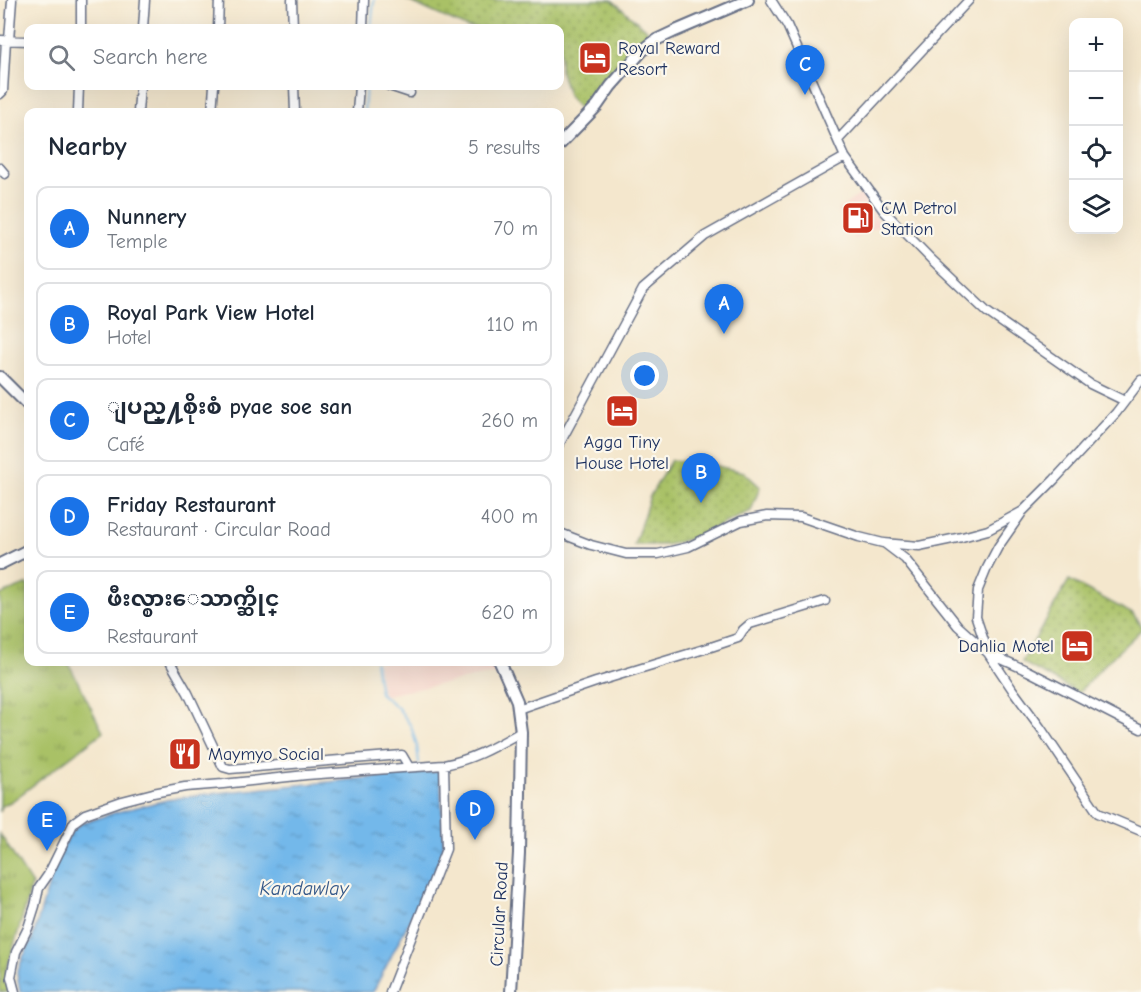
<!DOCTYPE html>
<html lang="en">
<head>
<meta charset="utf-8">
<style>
  body { margin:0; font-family:"Comic Neue","Noto Sans Myanmar",sans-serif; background:#f2f2f3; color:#1f2937 }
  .controls { position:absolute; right:18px; top:18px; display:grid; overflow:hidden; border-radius:12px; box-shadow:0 6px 24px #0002 }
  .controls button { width:54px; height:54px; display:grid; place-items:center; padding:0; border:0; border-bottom:2px solid #e0e1e3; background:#fff; color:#1f2937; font:30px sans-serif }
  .you { position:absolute; left:645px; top:376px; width:21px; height:21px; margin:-15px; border:4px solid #fff; border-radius:50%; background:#1a73e8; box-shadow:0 0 0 9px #1a73e833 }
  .badge { display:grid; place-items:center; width:39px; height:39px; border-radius:50%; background:#1a73e8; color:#fff; font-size:20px; font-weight:700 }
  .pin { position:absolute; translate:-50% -50px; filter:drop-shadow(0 2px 3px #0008) }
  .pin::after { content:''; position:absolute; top:32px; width:21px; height:18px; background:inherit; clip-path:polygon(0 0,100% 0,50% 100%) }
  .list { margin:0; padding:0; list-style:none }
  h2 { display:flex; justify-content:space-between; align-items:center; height:78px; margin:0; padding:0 24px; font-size:26px }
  h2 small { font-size:20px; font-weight:400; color:#747a83 }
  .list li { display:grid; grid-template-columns:39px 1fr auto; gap:18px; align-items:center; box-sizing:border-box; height:84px; margin:0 12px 12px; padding:0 12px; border:2px solid #e0e1e3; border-radius:12px }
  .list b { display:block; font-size:22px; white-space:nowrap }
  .list p { margin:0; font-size:20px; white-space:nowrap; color:#747a83 }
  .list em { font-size:20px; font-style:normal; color:#747a83 }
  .icon { flex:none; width:33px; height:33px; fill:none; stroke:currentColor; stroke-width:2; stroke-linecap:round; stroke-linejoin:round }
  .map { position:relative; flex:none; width:1141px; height:992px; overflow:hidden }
  .search { position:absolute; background:#fff; box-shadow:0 6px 24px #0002; left:24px; top:24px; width:540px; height:66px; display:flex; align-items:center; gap:15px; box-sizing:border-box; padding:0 21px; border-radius:12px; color:#747a83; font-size:22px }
  .panel { position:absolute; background:#fff; box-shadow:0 6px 24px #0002; left:24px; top:108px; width:540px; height:558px; border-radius:12px }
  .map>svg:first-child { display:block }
  .built { fill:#f7d1c7 }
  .grass { fill:url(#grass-tufts); stroke:#627862; stroke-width:1.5 }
  .park { fill:url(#park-dots); stroke:#627862; stroke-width:1.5 }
  .water { fill:url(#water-ripples); stroke:#4774a4; stroke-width:1.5 }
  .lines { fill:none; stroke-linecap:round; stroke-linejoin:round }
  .stream { stroke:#73b8ea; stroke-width:2 }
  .minor-casing { stroke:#676f85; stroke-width:11 }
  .tertiary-casing { stroke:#676f85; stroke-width:14 }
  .minor { stroke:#fff; stroke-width:8 }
  .tertiary { stroke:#fff; stroke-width:10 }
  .labels { text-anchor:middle; stroke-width:4.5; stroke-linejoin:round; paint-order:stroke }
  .poi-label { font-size:18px; fill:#1b2f5e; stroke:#fbf7ec; text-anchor:start }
  .street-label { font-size:18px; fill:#1b2f5e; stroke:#fbf7ec }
  .water-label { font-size:20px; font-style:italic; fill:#355888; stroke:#fbf7ec }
</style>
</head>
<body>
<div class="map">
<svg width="1141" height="992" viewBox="0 0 1141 992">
  <defs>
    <pattern id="grass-tufts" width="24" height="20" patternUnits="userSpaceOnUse" patternTransform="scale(1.5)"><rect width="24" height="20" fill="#a9c166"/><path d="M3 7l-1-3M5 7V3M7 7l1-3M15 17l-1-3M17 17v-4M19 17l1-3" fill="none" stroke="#899d57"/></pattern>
    <pattern id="park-dots" width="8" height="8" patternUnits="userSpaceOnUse" patternTransform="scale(1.5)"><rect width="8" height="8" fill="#a9c166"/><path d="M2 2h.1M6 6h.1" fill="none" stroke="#899d57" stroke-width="1.8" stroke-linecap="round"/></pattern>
    <pattern id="water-ripples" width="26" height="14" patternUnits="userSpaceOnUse" patternTransform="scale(1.5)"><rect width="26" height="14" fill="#73b8ea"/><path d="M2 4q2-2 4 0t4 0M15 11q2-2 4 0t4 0" fill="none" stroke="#5e96c1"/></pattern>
  </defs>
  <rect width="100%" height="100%" fill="#fbf7ec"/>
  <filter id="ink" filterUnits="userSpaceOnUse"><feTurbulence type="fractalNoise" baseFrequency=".0167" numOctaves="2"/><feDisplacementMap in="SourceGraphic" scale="12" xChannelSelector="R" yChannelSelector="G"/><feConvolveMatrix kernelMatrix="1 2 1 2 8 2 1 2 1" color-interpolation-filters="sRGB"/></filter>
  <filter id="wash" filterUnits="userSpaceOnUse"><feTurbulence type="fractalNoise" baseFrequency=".008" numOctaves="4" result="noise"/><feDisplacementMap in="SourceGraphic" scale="24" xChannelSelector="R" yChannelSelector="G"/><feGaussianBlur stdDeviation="1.35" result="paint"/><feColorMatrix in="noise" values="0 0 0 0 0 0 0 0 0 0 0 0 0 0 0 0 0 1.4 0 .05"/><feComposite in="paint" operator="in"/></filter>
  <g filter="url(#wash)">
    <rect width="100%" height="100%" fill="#f4e7cd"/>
    <!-- built -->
    <path class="built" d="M861 194 881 224 855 239 837 210Z
      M377 662H493L498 673 386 695 382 693Z"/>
    <!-- grass -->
    <path class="grass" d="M28 584V662H68L103 732 12 801 2 806 0 812V595Z
      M0 834 32 885 6 972 11 992H0Z"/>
    <!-- park -->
    <path class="park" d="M406 0H612L655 37 642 46 582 112 568 96 561 72 560 71V28H468Z
      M671 460 712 465 744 472 760 487 751 511 693 538 666 545H634L650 496Z
      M1069 580 1133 614 1141 626V630L1105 664 1078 693 1022 662Z"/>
    <!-- water -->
    <path class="water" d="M440 771 444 853 373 992H20L17 973 23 957 32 940 50 881V872L71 833 80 824 117 812 171 799 207 794Z"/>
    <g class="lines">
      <!-- stream -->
      <path class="stream" d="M371 28 374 0
        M364 112 366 86
        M375 662 380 693 398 708 411 726 417 746 419 763"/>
    </g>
  </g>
  <g filter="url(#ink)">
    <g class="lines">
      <defs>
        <path id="minor" d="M292 0 293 28
          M771 0 787 25 845 157 884 211 931 259 987 312 1090 384 1125 401
          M81 28V0
          M143 28 145 0
          M218 28 219 0
          M363 28 364 0
          M0 40 28 41
          M9 40 12 0
          M294 86 295 112
          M389 86 410 93
          M0 94 3 91 6 40
          M78 112 79 86
          M138 112 140 86
          M212 112 214 86
          M357 112 359 86
          M838 140 969 0
          M0 168 5 174
          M560 443 643 289 705 236 845 157
          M1021 514 998 547 987 568 978 590 976 617 988 653 1012 689 1040 727 1098 813 1141 831
          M560 533 591 545 626 554H658L688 547 741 521 767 516 801 517 859 537 883 543 919 546 962 537 988 530 1023 511 1054 480 1116 413 1141 380
          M884 543 905 559 958 626 988 653 1028 671 1141 729
          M170 662 188 693 223 767 230 769 402 755 409 767
          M518 709 596 682 711 647 738 638 743 630 750 624 825 601
          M15 992 11 977 16 952 28 928 35 906 39 888 48 875 74 822 85 814 122 801 153 793 185 787 223 784 306 775 444 765C474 759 494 747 521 732
          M390 992 446 849 444 765"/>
        <path id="tertiary" d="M560 144 597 106 611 86 642 51 656 40 673 32 748 0
          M0 377 28 405
          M0 564 28 550
          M500 662 517 701 521 732 519 853 511 992"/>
      </defs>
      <!-- minor casing -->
      <use href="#minor" class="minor-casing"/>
      <!-- tertiary casing -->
      <use href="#tertiary" class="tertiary-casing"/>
      <!-- minor -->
      <use href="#minor" class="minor"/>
      <!-- tertiary -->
      <use href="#tertiary" class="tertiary"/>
    </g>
  </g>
  <!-- icons -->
  <defs>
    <symbol id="hotel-square" viewBox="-11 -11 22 22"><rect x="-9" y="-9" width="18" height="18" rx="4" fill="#c8321e" stroke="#fbf7ec"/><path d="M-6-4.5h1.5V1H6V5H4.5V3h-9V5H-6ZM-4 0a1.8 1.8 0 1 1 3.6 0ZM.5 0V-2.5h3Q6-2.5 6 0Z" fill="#fff"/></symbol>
    <symbol id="fuel-square" viewBox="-11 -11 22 22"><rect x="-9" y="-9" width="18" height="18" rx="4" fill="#c8321e" stroke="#fbf7ec"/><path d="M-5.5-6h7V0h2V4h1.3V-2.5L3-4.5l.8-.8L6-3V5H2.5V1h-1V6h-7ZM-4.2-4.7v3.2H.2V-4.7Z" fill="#fff"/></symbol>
    <symbol id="restaurant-square" viewBox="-11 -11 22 22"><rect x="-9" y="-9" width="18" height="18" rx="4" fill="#c8321e" stroke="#fbf7ec"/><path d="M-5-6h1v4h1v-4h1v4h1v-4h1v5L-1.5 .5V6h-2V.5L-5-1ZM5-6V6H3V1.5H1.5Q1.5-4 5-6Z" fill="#fff"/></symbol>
  </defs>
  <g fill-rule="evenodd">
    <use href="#hotel-square" x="576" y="39" width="38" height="38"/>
    <use href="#fuel-square" x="839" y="199" width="38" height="38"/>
    <use href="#hotel-square" x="603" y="392" width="38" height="38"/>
    <use href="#hotel-square" x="1058" y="627" width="38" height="38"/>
    <use href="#restaurant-square" x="166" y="735" width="38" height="38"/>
  </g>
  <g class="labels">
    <!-- poi labels -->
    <g class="poi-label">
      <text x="618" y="54">Royal Reward<tspan x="618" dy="21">Resort</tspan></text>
      <text x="881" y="214">CM Petrol<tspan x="881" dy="21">Station</tspan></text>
      <text x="622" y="448" text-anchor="middle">Agga Tiny<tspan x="622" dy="21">House Hotel</tspan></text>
      <text x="1054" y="652" text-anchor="end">Dahlia Motel</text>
      <text x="208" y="760">Maymyo Social</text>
    </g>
    <!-- street labels -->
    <g class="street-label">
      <text transform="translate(499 914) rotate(-87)" y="6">Circular Road</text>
    </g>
    <!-- water labels -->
    <g class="water-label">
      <text x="304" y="895">Kandawlay</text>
    </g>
  </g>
</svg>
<div class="controls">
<button>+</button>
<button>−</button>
<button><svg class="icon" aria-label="locate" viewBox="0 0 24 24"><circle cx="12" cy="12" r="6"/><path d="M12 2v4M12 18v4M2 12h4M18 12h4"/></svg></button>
<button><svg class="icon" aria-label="layers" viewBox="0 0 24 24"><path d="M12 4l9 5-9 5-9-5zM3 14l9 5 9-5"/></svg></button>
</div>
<div class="you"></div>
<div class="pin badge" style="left:724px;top:334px">A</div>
<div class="pin badge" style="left:701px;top:503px">B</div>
<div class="pin badge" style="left:805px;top:95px">C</div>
<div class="pin badge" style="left:475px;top:840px">D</div>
<div class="pin badge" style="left:47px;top:851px">E</div>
<div class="search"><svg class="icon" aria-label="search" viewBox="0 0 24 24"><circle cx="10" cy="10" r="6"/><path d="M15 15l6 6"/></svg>Search here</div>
<section class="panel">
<h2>Nearby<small>5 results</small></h2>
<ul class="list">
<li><span class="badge">A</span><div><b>Nunnery</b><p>Temple</p></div><em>70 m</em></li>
<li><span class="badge">B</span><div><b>Royal Park View Hotel</b><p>Hotel</p></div><em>110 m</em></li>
<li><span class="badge">C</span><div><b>ျပည္႔စိုးစံ pyae soe san</b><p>Café</p></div><em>260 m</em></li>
<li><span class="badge">D</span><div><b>Friday Restaurant</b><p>Restaurant · Circular Road</p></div><em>400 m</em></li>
<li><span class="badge">E</span><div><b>ဖီးလ္စားေသာက္ဆိုင္</b><p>Restaurant</p></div><em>620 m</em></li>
</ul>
</section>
</div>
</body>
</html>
